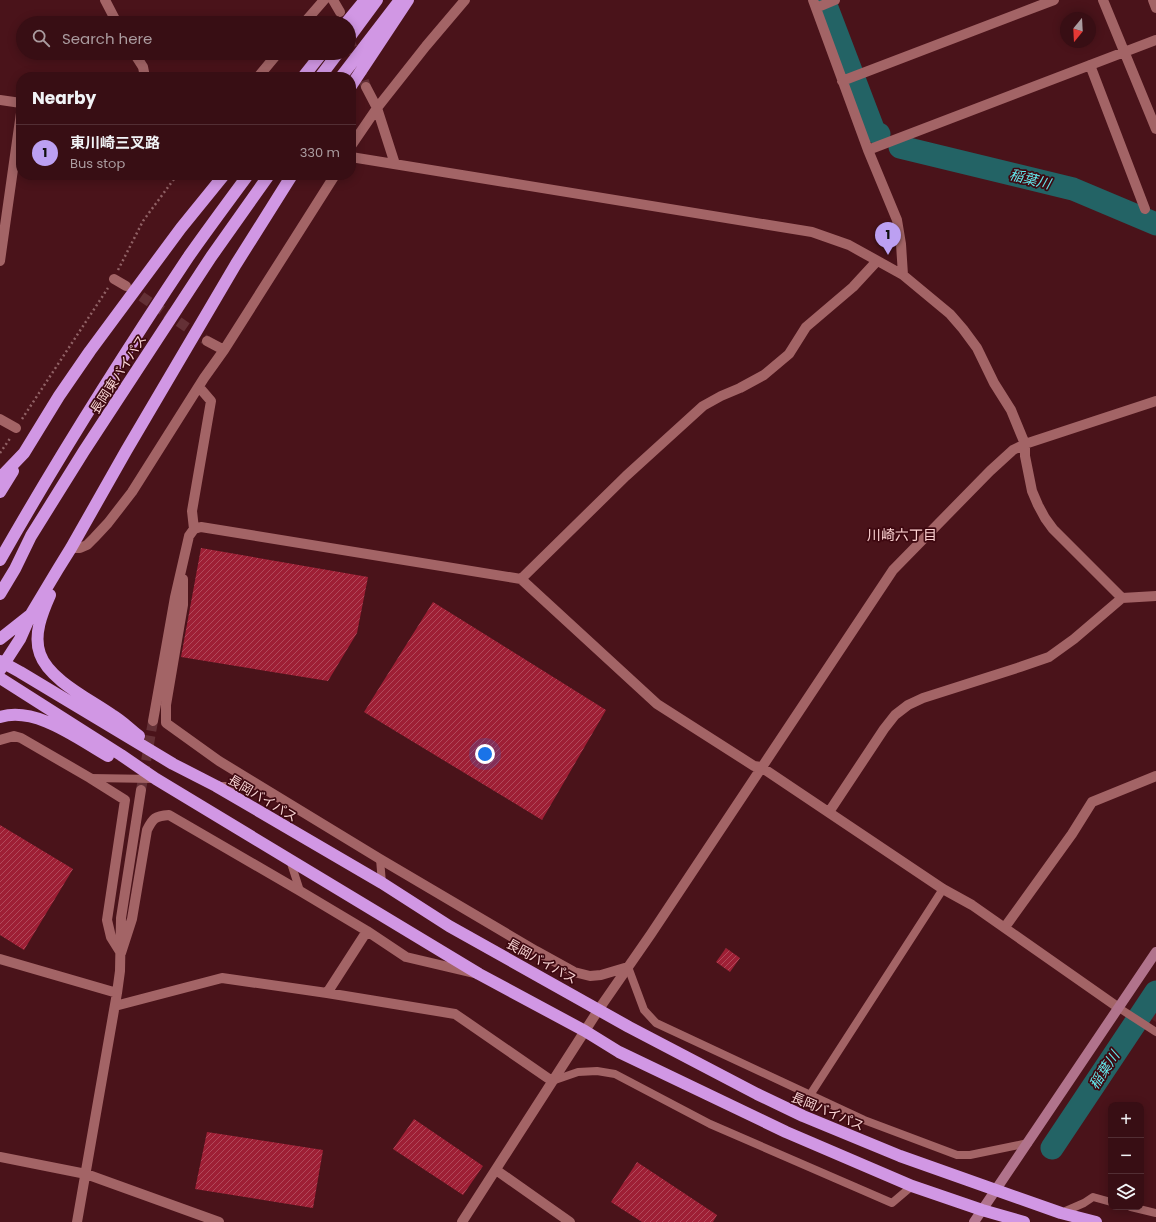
<!DOCTYPE html>
<html lang="en">
<head>
<meta charset="utf-8">
<style>
  body { margin:0; font-family:Poppins,"Noto Sans JP",sans-serif; background:#431c22; color:#f1f3f6 }
  .controls { position:absolute; right:12px; bottom:12px; display:grid; overflow:hidden; border-radius:8px; box-shadow:0 2px 10px #0003 }
  .controls button { width:36px; height:36px; display:grid; place-items:center; padding:0; border:0; border-bottom:1px solid #522e34; background:#380e14; color:#f1f3f6; font:20px sans-serif }
  .compass { position:absolute; left:1060px; top:12px; width:36px; height:36px; border-radius:50%; background:#380e14; box-shadow:0 2px 10px #0003; rotate:198deg }
  .you { position:absolute; left:485px; top:754px; width:14px; height:14px; margin:-10px; border:3px solid #fff; border-radius:50%; background:#1a73e8; box-shadow:0 0 0 6px #1a73e833 }
  .badge { display:grid; place-items:center; width:26px; height:26px; border-radius:50%; background:#bca0f2; color:#111; font-size:13px; font-weight:700 }
  .pin { position:absolute; translate:-50% -33px; filter:drop-shadow(0 1px 2px #0008) }
  .pin::after { content:''; position:absolute; top:21px; width:14px; height:12px; background:inherit; clip-path:polygon(0 0,100% 0,50% 100%) }
  .list { margin:0; padding:0; list-style:none }
  h2 { display:flex; justify-content:space-between; align-items:center; height:52px; margin:0; padding:0 16px; font-size:17px }
  h2 small { font-size:13px; font-weight:400; color:#ab9ca0 }
  .list li { display:grid; grid-template-columns:26px 1fr auto; gap:12px; align-items:center; box-sizing:border-box; height:56px; padding:0 16px; border-top:1px solid #522e34 }
  .list b { display:block; font-size:15px; white-space:nowrap }
  .list p { margin:0; font-size:13px; white-space:nowrap; color:#ab9ca0 }
  .list em { font-size:13px; font-style:normal; color:#ab9ca0 }
  .icon { flex:none; width:22px; height:22px; fill:none; stroke:currentColor; stroke-width:2; stroke-linecap:round; stroke-linejoin:round }
  .map { position:relative; flex:none; width:1156px; height:1222px; overflow:hidden }
  .search { position:absolute; background:#380e14; box-shadow:0 2px 10px #0003; left:16px; top:16px; width:340px; height:44px; display:flex; align-items:center; gap:10px; box-sizing:border-box; padding:0 14px; border-radius:22px; color:#ab9ca0; font-size:15px }
  .panel { position:absolute; background:#380e14; box-shadow:0 2px 10px #0003; left:16px; top:72px; width:340px; height:108px; border-radius:16px }
  .map>svg:first-child { display:block }
  .built { fill:#5a1d24 }
  .lines { fill:none; stroke-linecap:round; stroke-linejoin:round }
  .river { stroke:#236365; stroke-width:23 }
  .building { fill:url(#building-hatch) }
  .street-tunnel { stroke:#643036; stroke-width:10; stroke-dasharray:10 5; stroke-linecap:butt }
  .path { stroke:#916266; stroke-width:2.5; stroke-dasharray:2 3; stroke-linecap:butt }
  .lane { stroke:#a36466; stroke-width:8 }
  .street { stroke:#a36466; stroke-width:10 }
  .secondary { stroke:#b1738c; stroke-width:10 }
  .highway { stroke:#d197e4; stroke-width:12 }
  .labels { text-anchor:middle; stroke-width:3.5; stroke-linejoin:round; paint-order:stroke }
  .street-label { font-size:13px; fill:#fad6d6; stroke:#3e0810 }
  .water-label { font-size:14px; font-style:italic; fill:#63e6ea; stroke:#3e0810 }
  .neighbourhood-label { font-size:14px; fill:#fcd1d1; stroke:#3e0810 }
</style>
</head>
<body>
<div class="map">
<svg width="1156" height="1222" viewBox="0 0 1156 1222">
  <defs>
    <pattern id="building-hatch" width="6" height="6" patternUnits="userSpaceOnUse"><rect width="6" height="6" fill="#9e1f35"/><path d="M-1 1l2-2M0 6l6-6M5 7l2-2" fill="none" stroke="#b1495b"/></pattern>
  </defs>
  <rect width="100%" height="100%" fill="#4a131a"/>
  <!-- built -->
  <path class="built" d="M1156 1006V1022L1148 1017Z"/>
  <g class="lines">
    <!-- river -->
    <path class="river" d="M824 0 874 131 879 134
      M900 147 1073 189 1156 224
      M1052 1148 1156 992"/>
  </g>
  <!-- building -->
  <path class="building" d="M201 548 368 577 357 633 328 681 181 657Z
    M433 602 606 710 542 820 364 712Z
    M0 825 73 869 24 950 0 935Z
    M726 948 740 958 730 972 716 962Z
    M414 1119 483 1166 463 1195 393 1149Z
    M207 1132 323 1150 313 1208 195 1189Z
    M637 1162 717 1215 713 1222H642L611 1202Z"/>
  <g class="lines">
    <!-- street-tunnel -->
    <path class="street-tunnel" d="M349 38 366 87
      M129 288 207 341
      M141 790 153 721"/>
    <!-- path -->
    <path class="path" d="M118 270 143 221 177 175
      M22 419 108 288
      M0 453 11 437"/>
    <!-- lane -->
    <path class="lane" d="M90 778 155 779
      M219 786H260
      M380 859 382 883
      M290 860 300 891
      M628 967 644 1010 656 1023 864 1120 957 1155H970L1028 1143
      M1119 1008 1156 1032
      M552 1081 578 1072 597 1071 615 1074 710 1124 892 1203 912 1186
      M810 1095 943 889
      M1131 1207 1156 1213
      M1061 1213 1084 1203 1093 1197 1111 1202"/>
    <!-- street -->
    <path class="street" d="M105 0 117 23
      M333 0 340 12
      M813 0 868 150 897 220 901 244 903 275
      M1103 0 1156 129
      M1153 0 1156 8
      M816 8 835 0
      M304 23 324 0
      M134 53 143 67 145 77
      M1090 65 1145 209
      M258 77 278 53
      M842 81 1054 0
      M366 87 377 108 395 164
      M0 100 21 103
      M351 146 377 108 426 46 465 0
      M868 150 1156 40
      M351 157 812 232 849 245 903 275 950 314 963 329 977 348 994 383 1011 410 1025 444V456L1032 491 1038 505 1045 518 1053 529 1122 598
      M0 261 21 113
      M114 279 126 286
      M207 341 224 350
      M0 419 16 428
      M194 529 192 511 211 401 199 387
      M71 548H80L87 545 94 538 108 523 132 492 204 378 224 350 335 175
      M183 579V605L166 705V723L219 761 260 786 380 859 536 951 574 972 590 976 601 975 628 967
      M521 579 626 476 703 406 721 396 740 388 764 375 789 354 806 327 853 287 877 261
      M153 721 175 597 189 536 194 529 201 527 521 579 657 704 754 766 761 767 943 889 972 905 1119 1008
      M0 740 14 736 21 738 90 778 125 800 107 920 111 937 121 953
      M829 812 884 729 895 715 908 705 923 698 1020 667 1049 657 1074 639 1122 598 1156 596
      M1005 927 1072 834 1092 802 1156 776
      M121 953 132 919 147 830C153 818 155 816 169 815L300 891 367 931 406 957 474 973
      M0 959 117 993
      M327 993 367 931
      M115 1006 222 978 327 993 455 1014 552 1081
      M0 1157 86 1174 219 1222
      M496 1170 570 1222
      M77 1222 117 993 120 971 121 918 141 790
      M462 1222 599 1009 651 934 893 570 990 471 1013 450 1025 444 1156 401"/>
    <!-- secondary -->
    <path class="secondary" d="M974 1222 1156 952"/>
    <!-- highway -->
    <path class="highway" d="M346 23 365 0
      M349 38 377 0
      M303 77 322 53
      M320 77 338 53
      M341 77 400 0
      M351 86 408 0
      M0 478 24 453 59 396 90 351 181 228 224 175
      M0 492 13 471
      M0 560C59 456 123 355 189 256 208 229 228 202 248 175
      M0 594 15 569 31 536 84 451 211 257 269 175
      M50 595C42 613 33 635 40 654 49 680 91 700 112 715 122 721 130 729 139 736
      M0 639 29 616
      M0 661 20 672 173 764 216 786 382 883 449 926 629 1027 757 1094 803 1116 900 1156 1061 1213 1096 1222
      M0 670 20 639 31 614 58 569 71 548 126 451 236 264 292 175
      M0 678 121 755 156 779 479 974 585 1031 619 1052 786 1132 912 1186 982 1210 1024 1222
      M0 717C36 706 78 739 108 756"/>
  </g>
  <g class="labels">
    <!-- street labels -->
    <g class="street-label">
      <text transform="translate(118 374) rotate(-57)" y="5">長岡東バイパス</text>
      <text transform="translate(263 798) rotate(31)" y="5">長岡バイパス</text>
      <text transform="translate(542 961) rotate(29)" y="5">長岡バイパス</text>
      <text transform="translate(828 1111) rotate(23)" y="5">長岡バイパス</text>
    </g>
    <!-- water labels -->
    <g class="water-label">
      <text transform="translate(1030 179) rotate(14)" y="5">稲葉川</text>
      <text transform="translate(1104 1070) rotate(-56)" y="5">稲葉川</text>
    </g>
    <!-- neighbourhood labels -->
    <g class="neighbourhood-label">
      <text x="902" y="540">川崎六丁目</text>
    </g>
  </g>
</svg>
<div class="controls">
<button>+</button>
<button>−</button>
<button><svg class="icon" aria-label="layers" viewBox="0 0 24 24"><path d="M12 4l9 5-9 5-9-5zM3 14l9 5 9-5"/></svg></button>
</div>
<svg class="compass" viewBox="-18 -18 36 36"><path d="M0-13l5 13h-10z" fill="#e53935"/><path d="M0 13l5-13h-10z" fill="#ab9ca0"/></svg>
<div class="you"></div>
<div class="pin badge" style="left:888px;top:255px">1</div>
<div class="search"><svg class="icon" aria-label="search" viewBox="0 0 24 24"><circle cx="10" cy="10" r="6"/><path d="M15 15l6 6"/></svg>Search here</div>
<section class="panel">
<h2>Nearby<small></small></h2>
<ul class="list">
<li><span class="badge">1</span><div><b>東川崎三叉路</b><p>Bus stop</p></div><em>330 m</em></li>
</ul>
</section>
</div>
</body>
</html>
